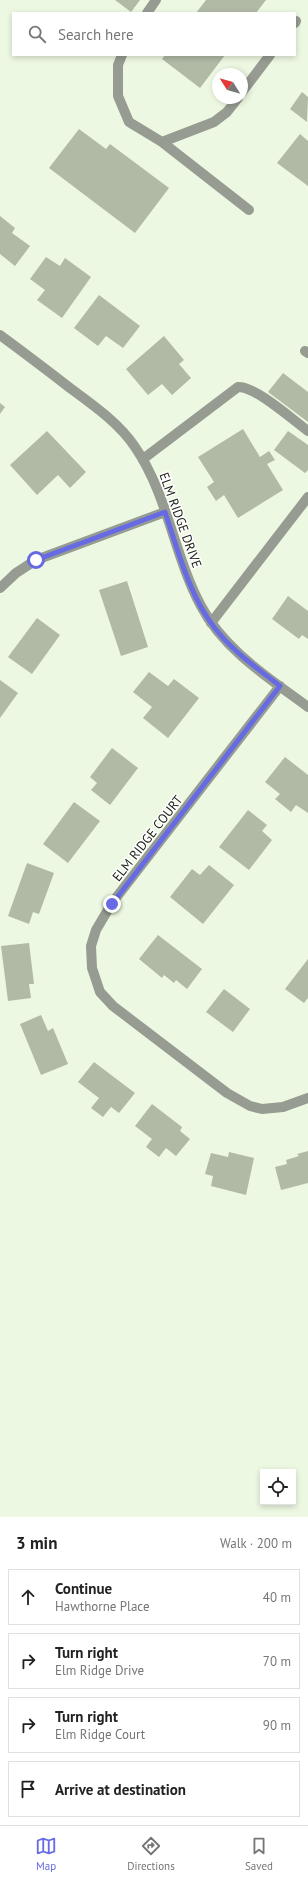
<!DOCTYPE html>
<html lang="en">
<head>
<meta charset="utf-8">
<style>
  body { margin:0; font-family:"PT Sans",sans-serif; background:#f6f6f6; color:#222 }
  .controls { position:absolute; right:12px; bottom:12px; display:grid; overflow:hidden; border-radius:0px; box-shadow:0 2px 6px #0003 }
  .controls button { width:36px; height:36px; display:grid; place-items:center; padding:0; border:0; border-bottom:1px solid #e0e0e0; background:#fff; color:#222; font:20px sans-serif }
  .compass { position:absolute; left:212px; top:68px; width:36px; height:36px; border-radius:50%; background:#fff; box-shadow:0 2px 6px #0003; rotate:307deg }
  .stop { position:absolute; width:12px; height:12px; margin:-9px; border:3px solid #666ae3; border-radius:50%; background:#fff }
  .stop.end { background:#666ae3; border-color:#fff; box-shadow:0 1px 4px #0008 }
  .list { margin:0; padding:0; list-style:none }
  h2 { display:flex; justify-content:space-between; align-items:center; height:52px; margin:0; padding:0 16px; font-size:17px }
  h2 small { font-size:13px; font-weight:400; color:#767676 }
  .list li { display:grid; grid-template-columns:26px 1fr auto; gap:12px; align-items:center; box-sizing:border-box; height:56px; margin:0 8px 8px; padding:0 8px; border:1px solid #e0e0e0; border-radius:0px }
  .list b { display:block; font-size:15px; white-space:nowrap }
  .list p { margin:0; font-size:13px; white-space:nowrap; color:#767676 }
  .list em { font-size:13px; font-style:normal; color:#767676 }
  .icon { flex:none; width:22px; height:22px; fill:none; stroke:currentColor; stroke-width:2; stroke-linecap:round; stroke-linejoin:round }
  .map { position:relative; flex:none; width:308px; height:1517px; overflow:hidden }
  .search { position:absolute; background:#fff; box-shadow:0 2px 6px #0003; left:12px; right:12px; top:12px; height:44px; display:flex; align-items:center; gap:10px; box-sizing:border-box; padding:0 14px; border-radius:0px; color:#767676; font-size:15px }
  .sheet { height:308px; background:#fff }
  nav { display:flex; justify-content:space-around; align-items:center; box-sizing:border-box; height:56px; border-top:1px solid #e0e0e0; background:#fff; font-size:11px; color:#767676 }
  nav a { display:grid; justify-items:center; gap:2px }
  nav .on { color:#666ae3 }
  .map>svg:first-child { display:block }
  .building { fill:#b0baa5 }
  .lines { fill:none; stroke-linecap:round; stroke-linejoin:round }
  .lane { stroke:#979c92; stroke-width:10 }
  .street { stroke:#979c92; stroke-width:10 }
  .route { stroke:#666ae3; stroke-width:5 }
  .labels { text-anchor:middle; stroke-width:3; stroke-linejoin:round; paint-order:stroke }
  .street-label { font-size:13px; fill:#20231b; stroke:#fff }
</style>
</head>
<body>
<div class="map">
<svg width="308" height="1517" viewBox="0 0 308 1517">
  <rect width="100%" height="100%" fill="#edf8e2"/>
  <!-- building -->
  <path class="building" d="M115 0H140L131 12Z
    M206 0H266L256 13H196Z
    M165 55H225L200 88 162 59Z
    M302 92 308 97 307 122 290 109Z
    M79 129 106 149 110 144 169 188 135 233 49 168Z
    M300 134 308 141V186L277 163Z
    M0 216 15 228 12 233 30 246 15 266 0 254Z
    M46 257 60 266 65 258 91 277 62 318 37 300 45 290 30 279Z
    M99 295 140 326 123 348 106 336 98 346 74 328Z
    M164 336 184 360 179 364 191 378 172 395 162 384 148 395 126 369Z
    M283 373 308 392V422L268 392Z
    M0 403 5 407 0 414Z
    M243 429 260 457 269 451 275 460 267 464 283 490 238 518 224 495 216 501 207 487 214 482 198 457Z
    M47 431 86 472 70 488 58 475 37 495 10 465Z
    M288 431 308 445V470L305 473 274 450Z
    M127 581 148 647 121 656 99 590Z
    M288 596 308 611V639L302 635 299 639 272 619Z
    M37 618 60 635 32 674 8 657Z
    M149 672 168 686 174 679 199 698 168 738 143 718 152 707 133 692Z
    M0 680 18 693 0 718Z
    M112 748 138 768 110 805 91 790 97 783 90 777Z
    M285 757 308 775V813L296 805 291 812 275 799 280 794 265 782Z
    M74 802 100 821 68 863 43 844Z
    M248 810 267 825 262 831 272 840 249 870 219 847Z
    M27 863 54 873 39 914 33 912 29 924 8 916Z
    M209 865 234 885 203 924 170 897 192 869 200 875Z
    M158 935 202 969 187 989 176 980 174 983 164 975 162 978 139 959Z
    M29 943 34 984H29L31 998 8 1001 1 946Z
    M308 959V998L304 1003 285 989Z
    M224 989 250 1009 233 1032 206 1012Z
    M41 1015 48 1031 53 1028 68 1064 41 1075 20 1024Z
    M94 1062 135 1093 119 1113 111 1107 103 1117 91 1108 99 1098 78 1082Z
    M152 1104 182 1127 180 1131 190 1139 176 1156 166 1148 159 1157 146 1147 152 1139 135 1126Z
    M308 1151V1183L281 1190 275 1167 287 1164 286 1160 299 1156 297 1154Z
    M229 1152 254 1158 246 1195 211 1186 213 1176 205 1174 211 1153 228 1157Z"/>
  <g class="lines">
    <!-- lane -->
    <path class="lane" d="M147 13 156 0
      M295 23 296 21
      M122 55 118 65V96L129 122 162 142 214 122 227 112 238 98
      M242 92 270 55
      M162 142 249 210
      M305 351 308 353
      M143 459 238 387C255 386 293 420 308 431
      M211 623 308 497"/>
    <!-- street -->
    <path class="street" d="M0 335C23 352 47 370 70 388 93 405 119 423 135 447 168 495 174 556 201 606 224 650 269 678 308 707
      M0 588 16 573 36 560 165 512
      M280 686 112 903 96 930 91 946 92 968 100 992 113 1006 227 1093 250 1106 262 1109 283 1107 308 1098"/>
  </g>
  <g class="lines">
    <!-- route -->
    <path class="route" d="M36 560 165 512C178 550 189 595 214 627 232 651 257 668 280 686L112 904"/>
  </g>
  <g class="labels">
    <!-- street labels -->
    <g class="street-label">
      <text transform="translate(181 520) rotate(70)" y="5">ELM RIDGE DRIVE</text>
      <text transform="translate(147 838) rotate(-52)" y="5">ELM RIDGE COURT</text>
    </g>
  </g>
</svg>
<div class="controls">
<button><svg class="icon" aria-label="locate" viewBox="0 0 24 24"><circle cx="12" cy="12" r="6"/><path d="M12 2v4M12 18v4M2 12h4M18 12h4"/></svg></button>
</div>
<svg class="compass" viewBox="-18 -18 36 36"><path d="M0-13l5 13h-10z" fill="#e53935"/><path d="M0 13l5-13h-10z" fill="#767676"/></svg>
<div class="stop" style="left:36px;top:560px"></div>
<div class="stop end" style="left:112px;top:904px"></div>
<div class="search"><svg class="icon" aria-label="search" viewBox="0 0 24 24"><circle cx="10" cy="10" r="6"/><path d="M15 15l6 6"/></svg>Search here</div>
</div>
<section class="sheet">
<h2>3 min<small>Walk · 200 m</small></h2>
<ul class="list">
<li><svg class="icon" aria-label="ahead" viewBox="0 0 24 24"><path d="M12 20V5M6 11l6-6 6 6"/></svg><div><b>Continue</b><p>Hawthorne Place</p></div><em>40 m</em></li>
<li><svg class="icon" aria-label="right" viewBox="0 0 24 24"><path d="M7 20v-9h11M14 6l5 5-5 5"/></svg><div><b>Turn right</b><p>Elm Ridge Drive</p></div><em>70 m</em></li>
<li><svg class="icon" aria-label="right" viewBox="0 0 24 24"><path d="M7 20v-9h11M14 6l5 5-5 5"/></svg><div><b>Turn right</b><p>Elm Ridge Court</p></div><em>90 m</em></li>
<li><svg class="icon" aria-label="arrive" viewBox="0 0 24 24"><path d="M6 21V4h12l-3 4 3 4H6"/></svg><div><b>Arrive at destination</b></div></li>
</ul>
</section>
<nav>
<a class="on"><svg class="icon" aria-label="map" viewBox="0 0 24 24"><path d="M3 6l6-2 6 2 6-2v14l-6 2-6-2-6 2zM9 4v14M15 6v14"/></svg>Map</a>
<a><svg class="icon" aria-label="directions" viewBox="0 0 24 24"><path d="M12 3l9 9-9 9-9-9zM9 14v-3h6M13 9l2 2-2 2"/></svg>Directions</a>
<a><svg class="icon" aria-label="saved" viewBox="0 0 24 24"><path d="M7 4h10v16l-5-4-5 4z"/></svg>Saved</a>
</nav>
</body>
</html>
